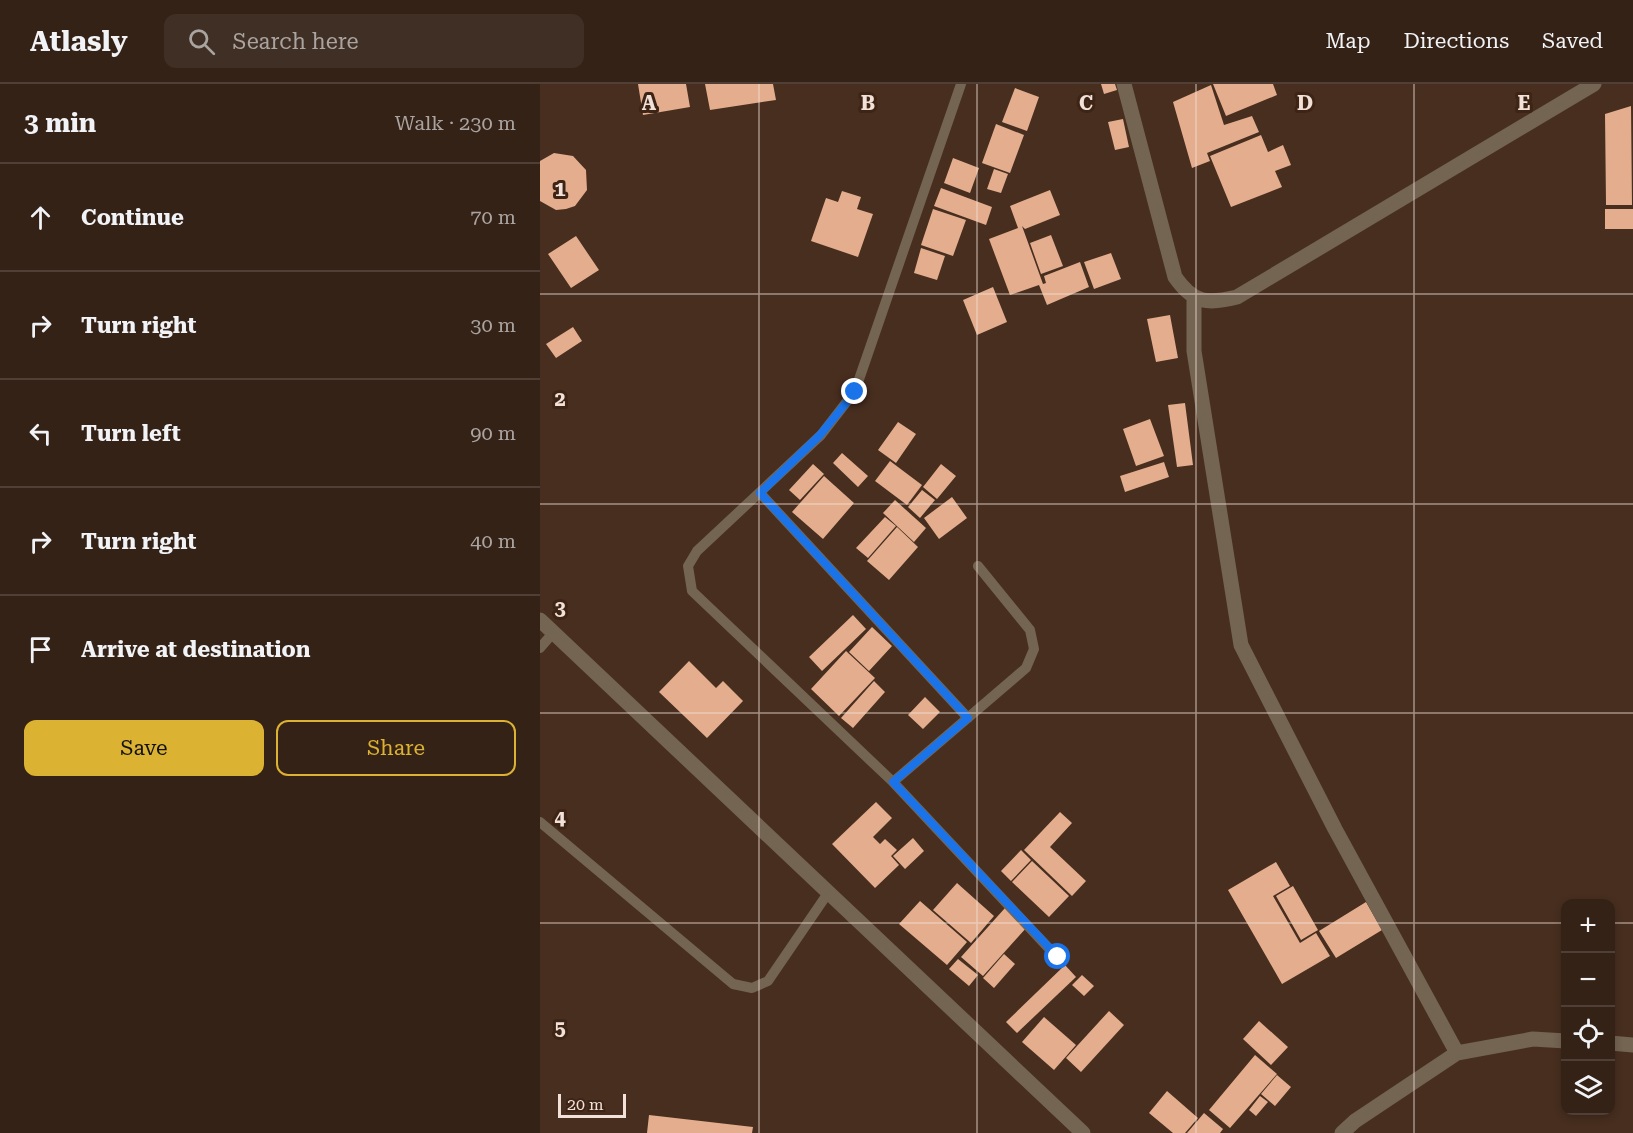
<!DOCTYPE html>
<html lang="en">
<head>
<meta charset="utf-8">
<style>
  body { margin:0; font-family:"Roboto Serif",serif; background:#402f24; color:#f1f3f6 }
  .controls { position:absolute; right:18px; bottom:18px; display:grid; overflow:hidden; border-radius:12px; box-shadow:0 3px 9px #0003 }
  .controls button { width:54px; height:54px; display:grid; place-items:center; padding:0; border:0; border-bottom:2px solid #4f3f36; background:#352217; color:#f1f3f6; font:30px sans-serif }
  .scale { position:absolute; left:18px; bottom:15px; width:68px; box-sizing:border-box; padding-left:6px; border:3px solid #f2e1d8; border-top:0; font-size:16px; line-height:21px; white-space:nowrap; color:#f2e1d8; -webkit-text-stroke:4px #3d2415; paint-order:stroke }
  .stop { position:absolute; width:18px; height:18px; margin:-14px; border:4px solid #1a73e8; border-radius:50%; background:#fff }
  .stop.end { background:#1a73e8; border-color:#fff; box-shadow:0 2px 6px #0008 }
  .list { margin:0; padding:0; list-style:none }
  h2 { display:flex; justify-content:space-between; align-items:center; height:78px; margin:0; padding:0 24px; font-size:26px }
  h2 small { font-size:20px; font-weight:400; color:#aaa4a1 }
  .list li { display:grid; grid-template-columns:39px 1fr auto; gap:18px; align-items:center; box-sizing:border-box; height:108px; padding:0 24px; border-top:2px solid #4f3f36 }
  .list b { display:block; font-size:22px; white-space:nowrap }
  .list em { font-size:20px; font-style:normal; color:#aaa4a1 }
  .actions { display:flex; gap:12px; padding:18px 24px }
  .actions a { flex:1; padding:14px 0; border:2px solid #dcb233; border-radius:12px; text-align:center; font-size:21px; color:#dcb233 }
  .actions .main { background:#dcb233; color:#111 }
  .icon { flex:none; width:33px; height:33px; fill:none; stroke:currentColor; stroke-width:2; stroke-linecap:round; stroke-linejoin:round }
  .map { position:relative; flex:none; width:1093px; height:1049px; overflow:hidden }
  header { display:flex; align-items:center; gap:36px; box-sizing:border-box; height:84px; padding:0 30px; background:#352217; border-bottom:2px solid #4f3f36 }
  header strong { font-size:28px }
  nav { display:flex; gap:33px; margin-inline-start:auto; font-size:21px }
  .search { width:420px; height:54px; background:#402f24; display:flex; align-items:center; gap:15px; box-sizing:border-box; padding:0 21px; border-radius:12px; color:#aaa4a1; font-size:22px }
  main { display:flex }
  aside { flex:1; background:#352217 }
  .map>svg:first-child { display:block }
  .building { fill:#e3ad8e }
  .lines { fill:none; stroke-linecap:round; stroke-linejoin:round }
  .service { stroke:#746452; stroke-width:10 }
  .minor { stroke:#746452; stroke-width:15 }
  .route { stroke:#1a73e8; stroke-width:8 }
  .grid { fill:none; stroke:#f2e1d8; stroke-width:1.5; stroke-opacity:0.55 }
  .grid-label { font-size:20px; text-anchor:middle; font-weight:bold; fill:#f2e1d8; stroke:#3d2415; stroke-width:6; stroke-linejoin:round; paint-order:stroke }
</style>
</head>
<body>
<header>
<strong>Atlasly</strong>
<div class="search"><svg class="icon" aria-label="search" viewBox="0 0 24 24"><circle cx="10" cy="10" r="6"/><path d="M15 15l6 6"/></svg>Search here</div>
<nav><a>Map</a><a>Directions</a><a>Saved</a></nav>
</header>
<main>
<aside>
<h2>3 min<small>Walk · 230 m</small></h2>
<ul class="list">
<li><svg class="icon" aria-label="ahead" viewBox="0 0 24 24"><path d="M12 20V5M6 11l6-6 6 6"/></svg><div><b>Continue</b></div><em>70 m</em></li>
<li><svg class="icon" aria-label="right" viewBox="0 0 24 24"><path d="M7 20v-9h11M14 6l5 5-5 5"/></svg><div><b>Turn right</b></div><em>30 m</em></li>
<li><svg class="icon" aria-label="left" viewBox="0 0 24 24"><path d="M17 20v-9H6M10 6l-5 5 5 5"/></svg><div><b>Turn left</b></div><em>90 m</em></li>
<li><svg class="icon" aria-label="right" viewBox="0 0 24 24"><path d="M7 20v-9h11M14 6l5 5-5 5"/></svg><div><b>Turn right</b></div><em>40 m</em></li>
<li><svg class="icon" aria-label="arrive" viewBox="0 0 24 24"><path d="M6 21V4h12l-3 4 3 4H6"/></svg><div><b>Arrive at destination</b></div></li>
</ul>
<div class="actions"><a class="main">Save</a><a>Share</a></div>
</aside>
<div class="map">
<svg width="1093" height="1049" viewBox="0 0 1093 1049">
  <rect width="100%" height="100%" fill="#472e1f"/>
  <!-- building -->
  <path class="building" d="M98 0H146L150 23 103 31Z
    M165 0H233L236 16 170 26Z
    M561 0H575L577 6 564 10Z
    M673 0H733L737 11 686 32Z
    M671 1 684 41 712 32 719 48 667 69 670 77 652 84 633 18Z
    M475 4 499 13 487 47 462 38Z
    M1091 22 1092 121H1066L1065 30Z
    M583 35 589 63 575 66 568 38Z
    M456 40 484 51 470 89 442 79Z
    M721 51 728 68 743 61 751 81 735 87 742 103 691 123 670 72Z
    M14 69 33 72 46 86 47 106 35 122 26 125 16 126 0 117V77Z
    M413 74 439 84 430 109 404 99Z
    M454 85 468 90 461 109 447 105Z
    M401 104 452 123 446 141 394 122Z
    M510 106 520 131 485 145 482 142 503 200 506 199 504 192 540 178 549 203 507 221 499 201 470 211 449 155 478 144 470 122Z
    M302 107 321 113 317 125 333 130 318 173 271 157 286 114 298 118Z
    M393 125 426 136 413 172 381 161Z
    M1065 125H1093V145H1065Z
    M511 151 523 182 501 190 490 159Z
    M36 152 59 186 31 204 8 170Z
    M381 164 405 172 397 196 374 189Z
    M571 169 581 195 554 205 544 178Z
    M453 203 467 238 437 251 423 216Z
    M630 231 638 274 616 278 607 235Z
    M33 243 42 257 16 274 6 260Z
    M645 319 653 381 637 383 628 321Z
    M610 335 624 372 596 382 583 345Z
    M358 338 376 350 356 379 338 366Z
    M302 369 328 392 318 403 293 379Z
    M350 377 382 401 367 421 335 397Z
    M624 378 629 393 585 408 580 392Z
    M273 380 284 390 260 416 249 406Z
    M401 380 416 392 397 415 383 403Z
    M284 392 314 419 283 455 252 428Z
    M382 406 395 416 380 434 368 423Z
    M412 413 427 434 399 455 384 434Z
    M355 416 386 444 374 458 343 429Z
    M345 433 356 442 328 474 316 464Z
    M357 443 378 463 349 496 327 477Z
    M313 531 326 545 282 587 269 573Z
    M332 543 352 562 329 587 309 568Z
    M306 567 335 594 299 632 271 605Z
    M149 577 176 604 183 597 203 617 167 654 119 608Z
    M334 597 345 608 313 644 301 634Z
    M385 613 400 628 383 645 368 631Z
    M336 718 352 734 333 753 340 760 345 755 357 766 351 772 359 781 335 804 292 760Z
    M520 728 532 739 510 763 546 797 532 812 484 766Z
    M373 754 384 767 365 785 353 772Z
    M481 766 491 776 471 797 461 787Z
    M492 777 529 812 509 833 472 798Z
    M736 778 750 802 733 812 760 859 776 849 790 872 742 900 688 806Z
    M417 799 454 832 431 859 393 826Z
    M753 802 778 846 761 856 736 812Z
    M380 817 427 858 407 881 359 840Z
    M826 818 842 846 796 874 779 847Z
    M465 824 487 843 443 892 421 873Z
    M464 870 475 880 454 904 443 894Z
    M418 875 438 891 429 902 409 885Z
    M525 881 536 893 477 949 466 938Z
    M542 891 554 902 544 912 532 901Z
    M569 927 584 941 541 988 526 974Z
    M504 933 536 961 514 986 482 958Z
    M719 937 748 963 731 981 703 955Z
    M715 971 737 990 690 1044 669 1026Z
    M737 991 751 1003 735 1022 721 1010Z
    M627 1007 658 1034 645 1049H633L609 1029Z
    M720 1012 728 1018 716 1032 709 1026Z
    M664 1029 683 1045 680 1049H647Z
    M109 1031 213 1043 212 1049H107Z"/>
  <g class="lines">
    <!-- service -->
    <path class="service" d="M421 0 315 307 281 351 157 467 148 482 152 507 353 698 486 584 494 565 490 546 438 482
      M220 409 428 634
      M0 564 13 549
      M353 698 517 873
      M0 738 193 900 212 904 228 897 288 809"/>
    <!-- minor -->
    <path class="minor" d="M584 0 635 193C654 220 667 220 697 213L1054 0
      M654 213V267L701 561 795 745 917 969
      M0 536 543 1049
      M1070 959 1093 961
      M802 1049 815 1037 917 969 993 955 1026 957"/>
  </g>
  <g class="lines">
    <!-- route -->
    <path class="route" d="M315 308 280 351 220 409 428 634 353 698 518 873"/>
  </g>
  <!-- grid -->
  <path class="grid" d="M219 0V1049M437 0V1049M656 0V1049M874 0V1049M0 210H1093M0 420H1093M0 629H1093M0 839H1026M1070 839H1093"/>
  <g class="grid-label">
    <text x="109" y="26">A</text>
    <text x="328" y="26">B</text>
    <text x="546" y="26">C</text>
    <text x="765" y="26">D</text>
    <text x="984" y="26">E</text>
    <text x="20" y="112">1</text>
    <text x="20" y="322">2</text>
    <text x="20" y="531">3</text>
    <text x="20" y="741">4</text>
    <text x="20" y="951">5</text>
  </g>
</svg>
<div class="controls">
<button>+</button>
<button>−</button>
<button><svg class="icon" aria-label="locate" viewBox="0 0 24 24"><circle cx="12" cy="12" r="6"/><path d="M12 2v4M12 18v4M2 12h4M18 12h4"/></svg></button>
<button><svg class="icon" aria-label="layers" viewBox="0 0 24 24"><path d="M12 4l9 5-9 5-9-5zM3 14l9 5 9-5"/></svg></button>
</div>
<div class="scale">20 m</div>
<div class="stop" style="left:518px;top:873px"></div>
<div class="stop end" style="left:315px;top:308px"></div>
</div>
</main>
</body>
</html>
